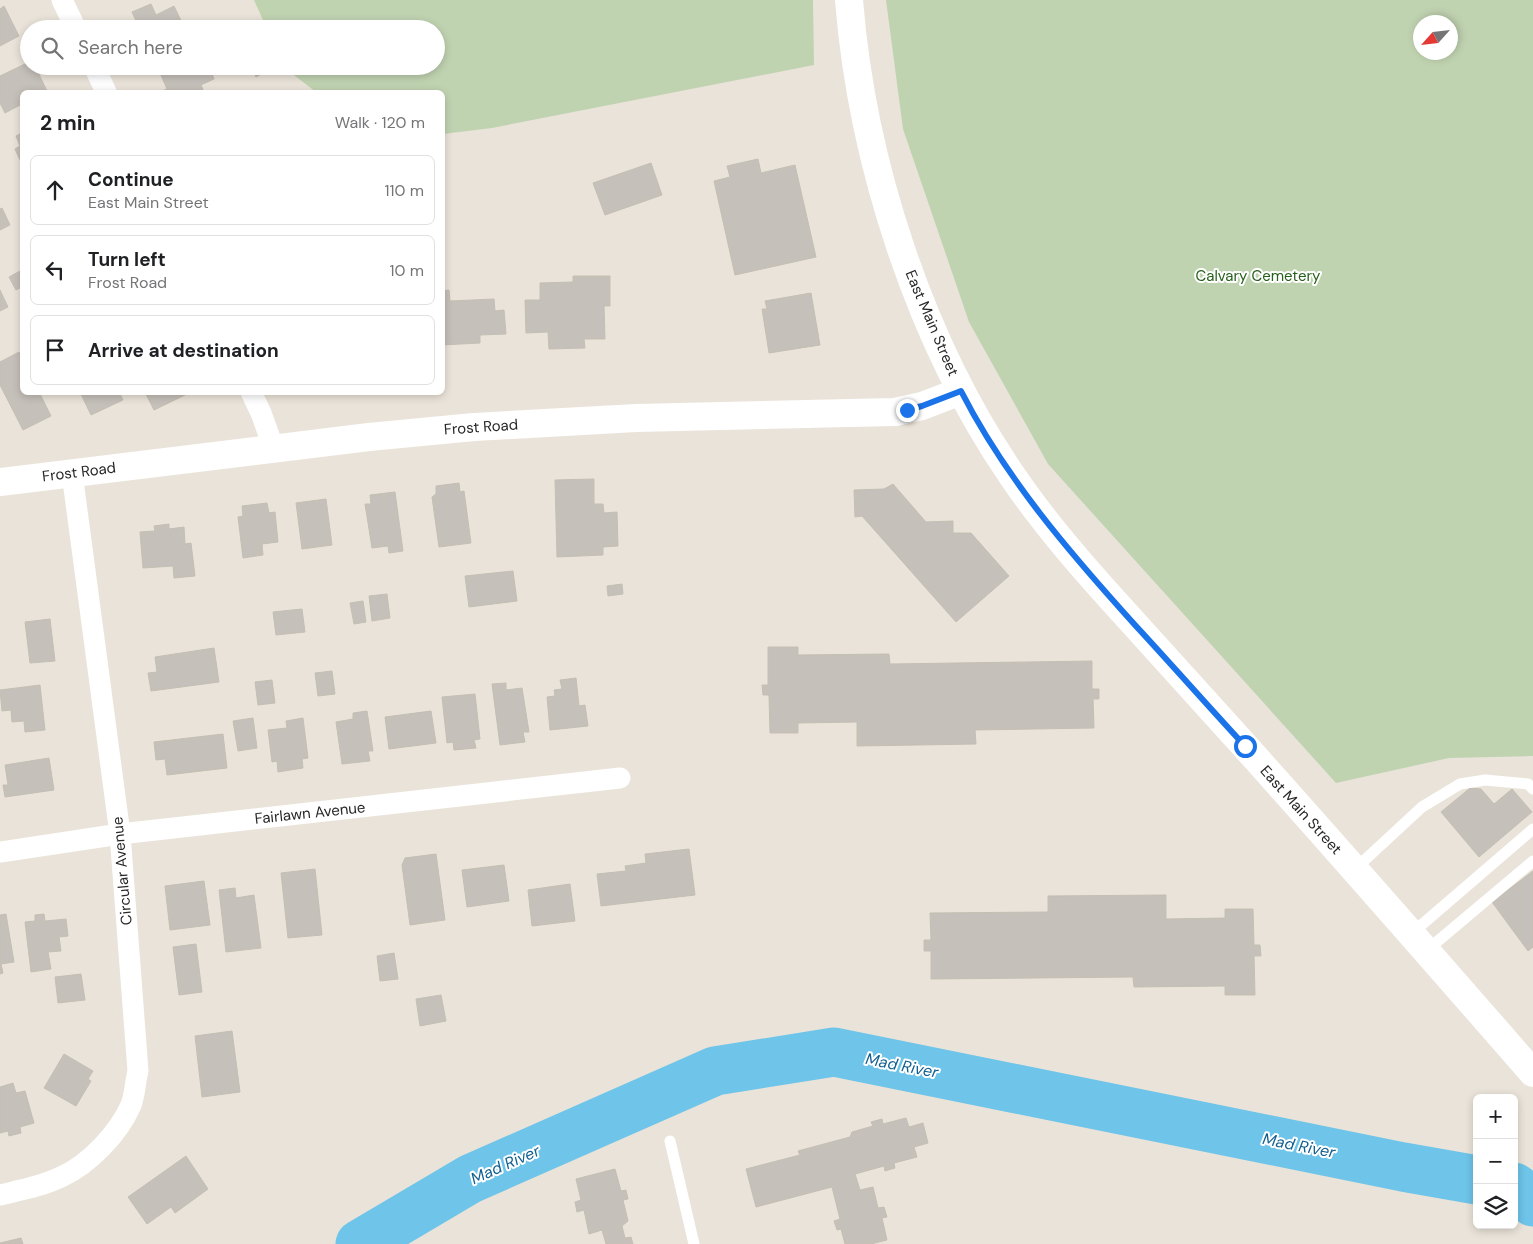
<!DOCTYPE html>
<html lang="en">
<head>
<meta charset="utf-8">
<style>
  body { margin:0; font-family:"DM Sans",sans-serif; background:#f6f6f6; color:#202124 }
  .controls { position:absolute; right:15px; bottom:15px; display:grid; overflow:hidden; border-radius:8px; box-shadow:0 2px 8px #0003 }
  .controls button { width:45px; height:45px; display:grid; place-items:center; padding:0; border:0; border-bottom:1px solid #e0e0e0; background:#fff; color:#202124; font:25px sans-serif }
  .compass { position:absolute; left:1413px; top:15px; width:45px; height:45px; border-radius:50%; background:#fff; box-shadow:0 2px 8px #0003; rotate:243deg }
  .stop { position:absolute; width:15px; height:15px; margin:-11px; border:4px solid #1a73e8; border-radius:50%; background:#fff }
  .stop.end { background:#1a73e8; border-color:#fff; box-shadow:0 1px 5px #0008 }
  .list { margin:0; padding:0; list-style:none }
  h2 { display:flex; justify-content:space-between; align-items:center; height:65px; margin:0; padding:0 20px; font-size:21px }
  h2 small { font-size:16px; font-weight:400; color:#757577 }
  .list li { display:grid; grid-template-columns:32px 1fr auto; gap:15px; align-items:center; box-sizing:border-box; height:70px; margin:0 10px 10px; padding:0 10px; border:1px solid #e0e0e0; border-radius:8px }
  .list b { display:block; font-size:19px; white-space:nowrap }
  .list p { margin:0; font-size:16px; white-space:nowrap; color:#757577 }
  .list em { font-size:16px; font-style:normal; color:#757577 }
  .icon { flex:none; width:28px; height:28px; fill:none; stroke:currentColor; stroke-width:2; stroke-linecap:round; stroke-linejoin:round }
  .map { position:relative; flex:none; width:1533px; height:1244px; overflow:hidden }
  .search { position:absolute; background:#fff; box-shadow:0 2px 8px #0003; left:20px; top:20px; width:425px; height:55px; display:flex; align-items:center; gap:12px; box-sizing:border-box; padding:0 18px; border-radius:28px; color:#757577; font-size:19px }
  .panel { position:absolute; background:#fff; box-shadow:0 2px 8px #0003; left:20px; top:90px; width:425px; height:305px; border-radius:8px }
  .map>svg:first-child { display:block }
  .cemetery { fill:#c0d3b1; fill-rule:evenodd }
  .lines { fill:none; stroke-linecap:round; stroke-linejoin:round }
  .river { stroke:#6ec4e9; stroke-width:49 }
  .building { fill:#c5c0b9; stroke:#c4bfb3 }
  .service { stroke:#fff; stroke-width:11 }
  .minor { stroke:#fff; stroke-width:21 }
  .secondary { stroke:#fff; stroke-width:28 }
  .route { stroke:#1a73e8; stroke-width:6 }
  .labels { text-anchor:middle; stroke-width:4; stroke-linejoin:round; paint-order:stroke }
  .park-label { font-size:15px; fill:#27601b; stroke:#fff }
  .street-label { font-size:15px; fill:#272727; stroke:#fff }
  .water-label { font-size:16px; font-style:italic; fill:#126091; stroke:#fff }
</style>
</head>
<body>
<div class="map">
<svg width="1533" height="1244" viewBox="0 0 1533 1244">
  <rect width="100%" height="100%" fill="#eae3d9"/>
  <!-- cemetery -->
  <path class="cemetery" d="M254 0H813L814 65 492 128 443 134 442 92H316L286 69 285 66H436V29H267Z
    M886 0H1533V756L1449 758 1336 783 1048 464 969 322 903 129ZM1420 22H1450V52H1420Z"/>
  <g class="lines">
    <!-- river -->
    <path class="river" d="M1514 1187 1533 1202
      M360 1244 470 1179 715 1071 834 1052 1403 1167 1477 1180"/>
  </g>
  <!-- building -->
  <path class="building" d="M151 4 156 15 174 6 185 29H135L133 25 137 23 132 12Z
    M4 6 19 36 0 46V9Z
    M29 62V66H35L47 91 44 92H22V104L5 113 0 103V76Z
    M157 66H181L182 68 187 66H209L214 79 201 85 204 92H159L167 89Z
    M250 66H275L256 77Z
    M22 133V159L20 160 15 149 20 146 16 136Z
    M758 159 761 173 795 165 816 257 735 275 714 181 730 177 727 166Z
    M651 163 662 195 605 215 593 183Z
    M2 208 10 225 0 230V209Z
    M22 270V287L16 290 9 277Z
    M573 276H610V306H604L605 339H584L585 348 549 349 548 332 526 333 525 300H540V283L573 282Z
    M0 290 8 307 0 311Z
    M449 290 450 301 494 299 495 311 504 310 506 334 480 335V343L442 345V291Z
    M811 293 820 345 769 353 762 309H767L765 301Z
    M19 352 22 359V392H39L51 416 23 430 0 385V362Z
    M80 392H119L123 400 91 415Z
    M145 392H184L185 395 154 410Z
    M594 479V504H603L604 513 617 512 618 546 603 547V555L557 557 555 480Z
    M459 483 460 492 464 491 471 543 439 547 432 497 436 494V486Z
    M893 484 926 522 953 521V533H971L1009 576 956 622 862 516 855 517 854 490 884 489Z
    M395 492 403 551 389 553 388 546 372 548 365 504H371L370 495Z
    M326 499 332 545 302 549 296 503Z
    M267 503 269 513 275 512 278 542 262 544 263 555 243 558 238 517 243 516 242 506Z
    M169 524V529L184 527 185 544 191 543 195 576 174 578 173 566 143 568 140 532 155 531 154 526Z
    M513 571 517 601 469 607 465 576Z
    M622 584 623 594 608 596 607 586Z
    M387 594 390 618 372 621 369 596Z
    M363 601 366 622 354 624 350 603Z
    M302 609 305 632 276 635 273 612Z
    M50 619 55 661 30 663 25 622Z
    M768 647H798V655L889 654 890 664 1092 661V689H1099V699H1093L1094 728 975 730 976 744 857 746V722L798 723V733H770L769 695H763L762 685H768Z
    M214 648 219 682 151 691 148 673 157 672 155 657Z
    M332 671 335 694 318 696 315 673Z
    M576 678 579 706 585 705 588 726 550 730 547 697 555 696 554 690 562 689 560 680Z
    M272 680 275 703 258 705 255 682Z
    M506 683V690L522 688 529 732H523L525 742 500 745 492 684Z
    M40 685 45 730 25 732 24 721 12 722 11 710 2 711 0 690Z
    M475 694 480 739 474 740 476 748 454 750 453 742 447 743 442 697Z
    M367 711 373 751H368L370 761 342 764 336 722 353 719V713Z
    M431 711 436 743 389 749 385 717Z
    M253 718 257 748 238 751 233 721Z
    M303 718 308 758 302 759 303 768 278 772 277 761 272 762 268 730 287 728 286 721Z
    M223 734 227 768 167 775 165 759 156 760 154 742Z
    M49 758 54 790 5 797 3 785H8L5 765Z
    M1470 788 1481 789 1494 804 1512 789 1532 812 1479 857 1441 812Z
    M689 849 695 895 601 906 597 874 626 871 625 866 646 863 645 854Z
    M436 854 445 920 410 925 402 865 405 858Z
    M504 865 509 901 467 907 462 870Z
    M315 869 322 935 288 938 281 873Z
    M1533 871V947L1528 951 1492 902Z
    M204 881 210 925 170 930 165 886Z
    M570 884 575 921 532 926 528 890Z
    M235 888 236 898 254 895 261 948 226 952 219 890Z
    M1166 895V919L1225 918V909H1253L1254 945H1260L1261 956H1254L1255 995H1225V986L1134 987 1133 977 931 979V951H924V940H931L930 913 1048 912V896Z
    M6 914 14 962 1 964 3 973 0 974V915Z
    M44 914 45 921 66 919 68 936 59 937 61 951 48 952 51 969 31 972 25 922 35 921V915Z
    M196 944 202 992 179 995 173 947Z
    M394 953 398 979 380 981 377 956Z
    M81 974 85 1000 58 1003 55 977Z
    M441 995 446 1021 420 1026 416 999Z
    M232 1031 240 1092 202 1097 195 1036Z
    M64 1054 93 1071 88 1079 91 1081 76 1106 44 1088Z
    M13 1083 16 1093 25 1091 34 1123 20 1127 21 1133 9 1136 8 1131 0 1133V1087Z
    M906 1118 909 1127 923 1123 928 1143 914 1147 917 1157 894 1163 895 1168 885 1171 884 1166 855 1174 860 1190 873 1187 878 1208 884 1207 887 1217 882 1218 887 1240 871 1244H845L841 1229 837 1230 834 1221 840 1219 832 1187 756 1207 746 1169 800 1155 798 1151 850 1137 852 1132 873 1126 871 1122 882 1119 883 1124Z
    M186 1156 208 1189 175 1213 171 1207 147 1224 128 1197Z
    M615 1169 621 1191 626 1190 628 1199 623 1200 628 1221 622 1226 625 1238 631 1237 633 1244H606L602 1230 589 1234 584 1210 577 1212 575 1202 581 1200 576 1179Z
    M21 1238 23 1244H0V1243Z"/>
  <g class="lines">
    <!-- service -->
    <path class="service" d="M1355 869 1422 807 1460 784 1485 780 1528 784 1533 789
      M1411 934 1533 829
      M1426 951 1533 861
      M670 1141 694 1244"/>
    <!-- minor -->
    <path class="minor" d="M62 0 76 29
      M94 66 106 92
      M251 392 261 413 274 449
      M0 852 120 834 620 778
      M0 1195C21 1190 43 1186 63 1176 89 1164 119 1133 131 1105 135 1095 135 1082 138 1071L120 834 72 473"/>
    <!-- secondary -->
    <path class="secondary" d="M849 0C862 163 920 342 1013 477 1047 527 1088 573 1129 618 1167 660 1205 702 1243 744 1341 853 1437 963 1533 1073
      M0 482 369 437 474 427 636 418 895 412 922 406 961 391"/>
  </g>
  <g class="lines">
    <!-- route -->
    <path class="route" d="M907 410 922 406 961 391C1006 479 1070 553 1135 625 1172 665 1208 706 1245 746"/>
  </g>
  <g class="labels">
    <!-- park labels -->
    <g class="park-label">
      <text x="1258" y="281">Calvary Cemetery</text>
    </g>
    <!-- street labels -->
    <g class="street-label">
      <text transform="translate(932 323) rotate(67)" y="5">East Main Street</text>
      <text transform="translate(481 427) rotate(-4)" y="5">Frost Road</text>
      <text transform="translate(79 472) rotate(-7)" y="5">Frost Road</text>
      <text transform="translate(1301 810) rotate(48)" y="5">East Main Street</text>
      <text transform="translate(310 813) rotate(-6)" y="5">Fairlawn Avenue</text>
      <text transform="translate(122 871) rotate(-95)" y="5">Circular Avenue</text>
    </g>
    <!-- water labels -->
    <g class="water-label">
      <text transform="translate(902 1065) rotate(11)" y="6">Mad River</text>
      <text transform="translate(1299 1145) rotate(11)" y="6">Mad River</text>
      <text transform="translate(505 1164) rotate(-24)" y="6">Mad River</text>
    </g>
  </g>
</svg>
<div class="controls">
<button>+</button>
<button>−</button>
<button><svg class="icon" aria-label="layers" viewBox="0 0 24 24"><path d="M12 4l9 5-9 5-9-5zM3 14l9 5 9-5"/></svg></button>
</div>
<svg class="compass" viewBox="-18 -18 36 36"><path d="M0-13l5 13h-10z" fill="#e53935"/><path d="M0 13l5-13h-10z" fill="#757577"/></svg>
<div class="stop" style="left:1245px;top:746px"></div>
<div class="stop end" style="left:907px;top:410px"></div>
<div class="search"><svg class="icon" aria-label="search" viewBox="0 0 24 24"><circle cx="10" cy="10" r="6"/><path d="M15 15l6 6"/></svg>Search here</div>
<section class="panel">
<h2>2 min<small>Walk · 120 m</small></h2>
<ul class="list">
<li><svg class="icon" aria-label="ahead" viewBox="0 0 24 24"><path d="M12 20V5M6 11l6-6 6 6"/></svg><div><b>Continue</b><p>East Main Street</p></div><em>110 m</em></li>
<li><svg class="icon" aria-label="left" viewBox="0 0 24 24"><path d="M17 20v-9H6M10 6l-5 5 5 5"/></svg><div><b>Turn left</b><p>Frost Road</p></div><em>10 m</em></li>
<li><svg class="icon" aria-label="arrive" viewBox="0 0 24 24"><path d="M6 21V4h12l-3 4 3 4H6"/></svg><div><b>Arrive at destination</b></div></li>
</ul>
</section>
</div>
</body>
</html>
